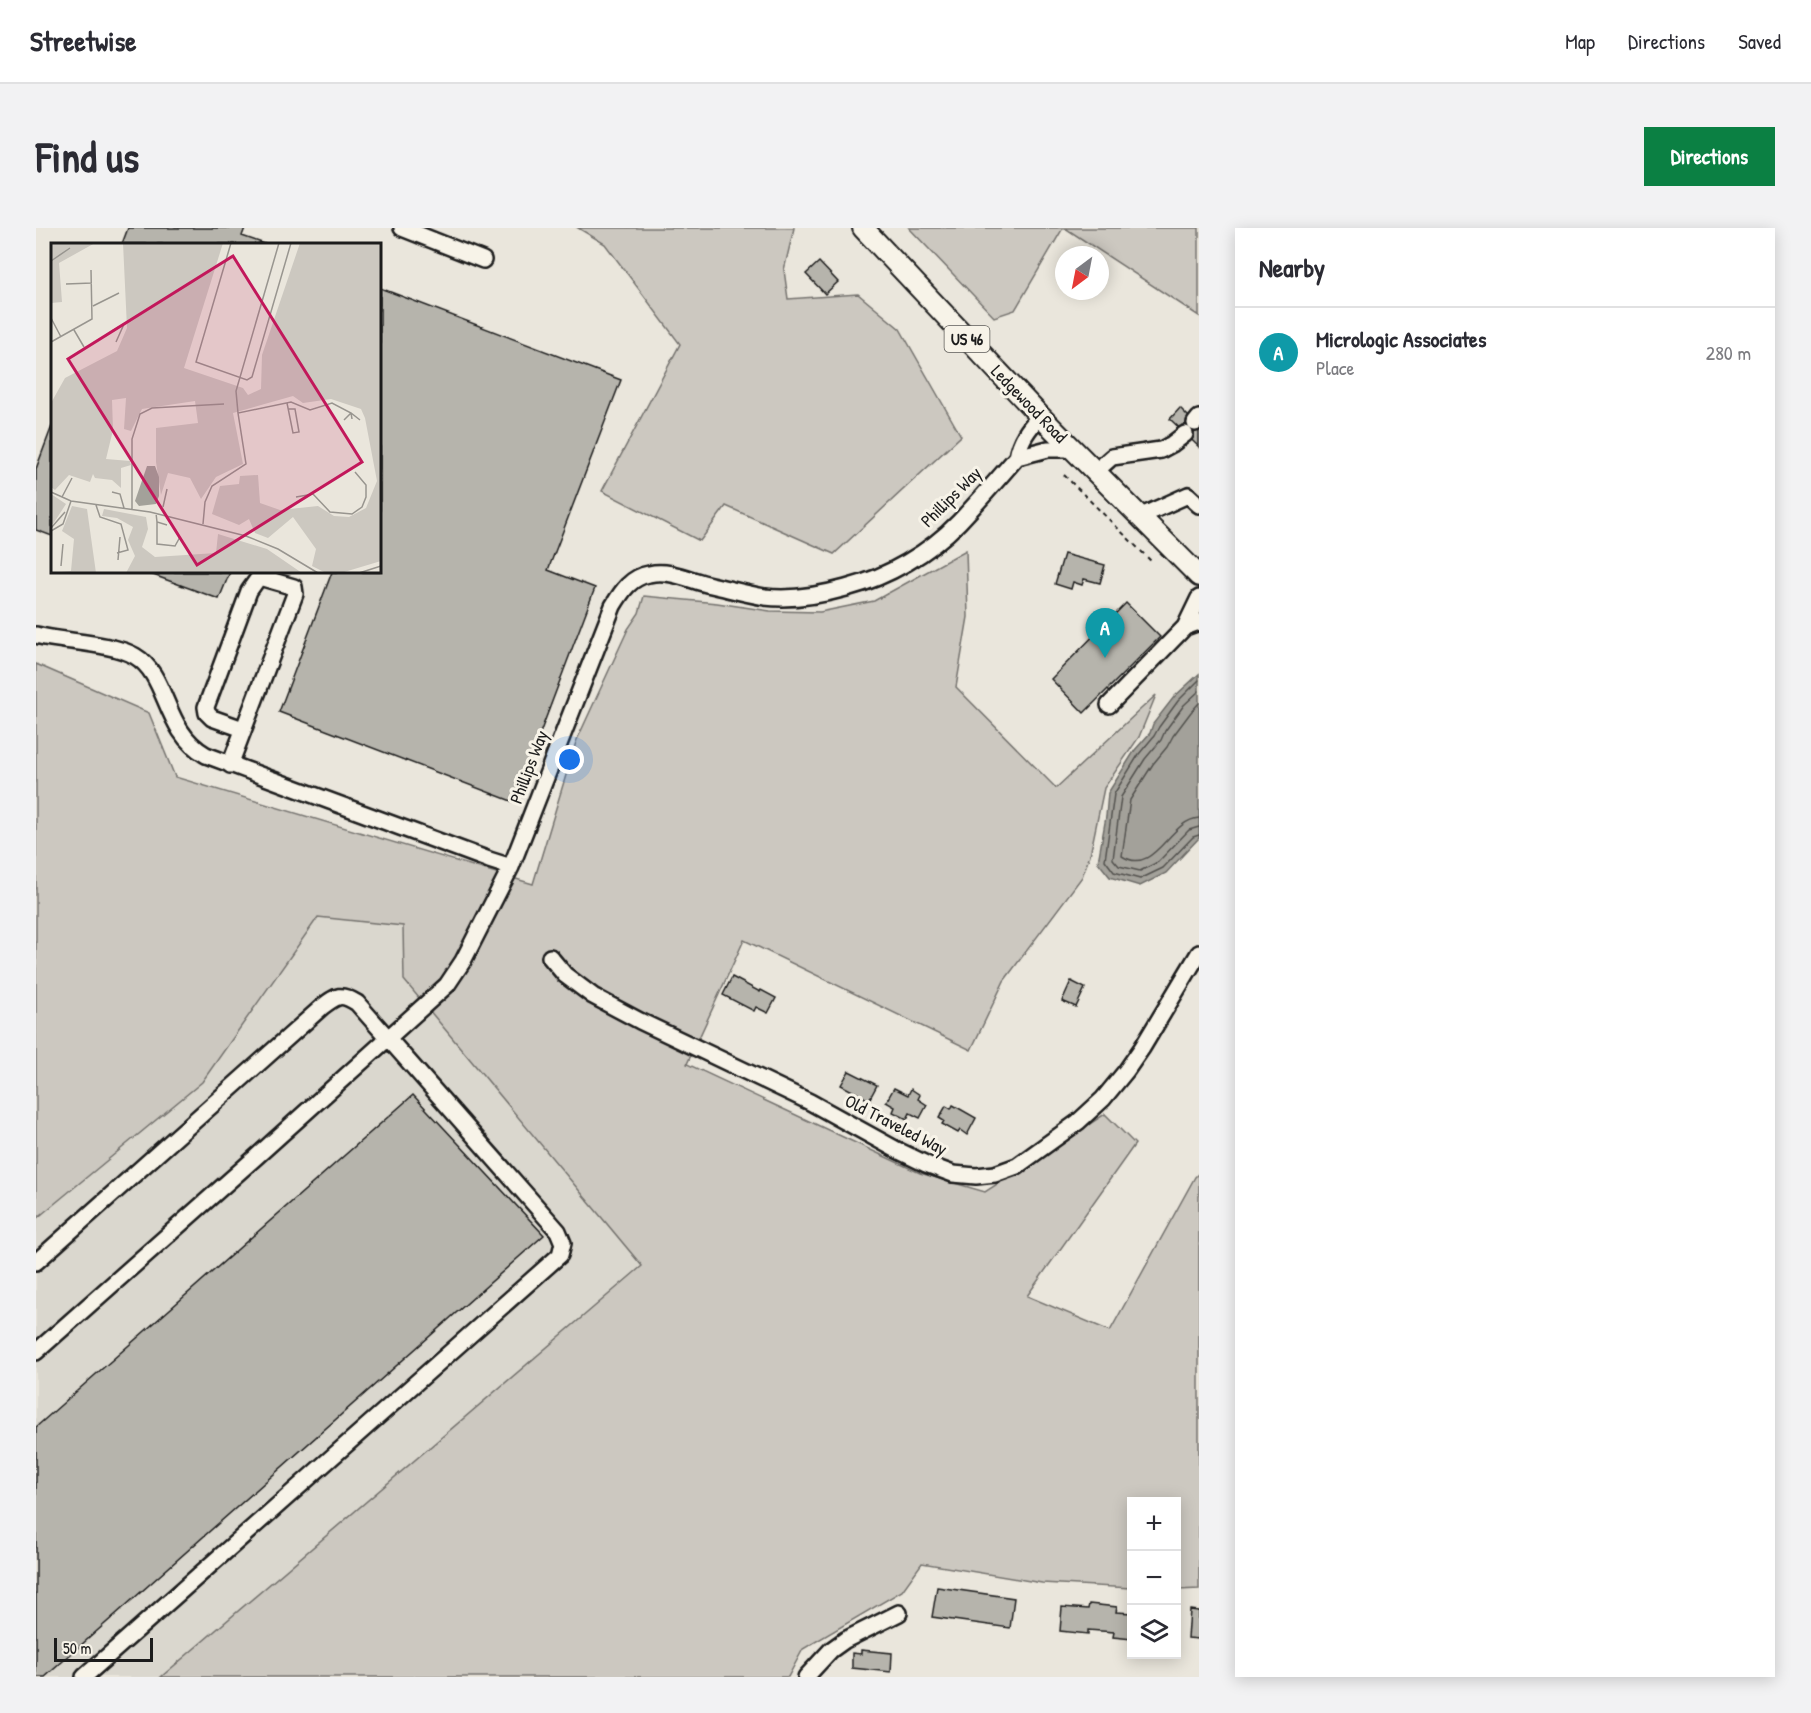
<!DOCTYPE html>
<html lang="en">
<head>
<meta charset="utf-8">
<style>
  body { margin:0; font-family:"Patrick Hand",sans-serif; background:#f2f2f3; color:#2b2b33 }
  .controls { position:absolute; right:18px; bottom:18px; display:grid; overflow:hidden; border-radius:0px; box-shadow:0 3px 15px #0003 }
  .controls button { width:54px; height:54px; display:grid; place-items:center; padding:0; border:0; border-bottom:2px solid #e1e1e2; background:#fff; color:#2b2b33; font:30px sans-serif }
  .compass { position:absolute; left:1019px; top:18px; width:54px; height:54px; border-radius:50%; background:#fff; box-shadow:0 3px 15px #0003; rotate:212deg }
  .scale { position:absolute; left:18px; bottom:15px; width:99px; box-sizing:border-box; padding-left:6px; border:3px solid #1c1c1c; border-top:0; font-size:16px; line-height:21px; white-space:nowrap; color:#1c1c1c; -webkit-text-stroke:4px #f7f3e8; paint-order:stroke }
  .you { position:absolute; left:534px; top:532px; width:21px; height:21px; margin:-15px; border:4px solid #fff; border-radius:50%; background:#1a73e8; box-shadow:0 0 0 9px #1a73e833 }
  .badge { display:grid; place-items:center; width:39px; height:39px; border-radius:50%; background:#0b8043; color:#fff; font-size:20px; font-weight:700 }
  .pin { position:absolute; translate:-50% -50px; filter:drop-shadow(0 2px 3px #0008) }
  .pin::after { content:''; position:absolute; top:32px; width:21px; height:18px; background:inherit; clip-path:polygon(0 0,100% 0,50% 100%) }
  .list { margin:0; padding:0; list-style:none }
  h2 { display:flex; justify-content:space-between; align-items:center; height:78px; margin:0; padding:0 24px; font-size:26px }
  h2 small { font-size:20px; font-weight:400; color:#7c7c81 }
  .list li { display:grid; grid-template-columns:39px 1fr auto; gap:18px; align-items:center; box-sizing:border-box; height:90px; padding:0 24px; border-top:2px solid #e1e1e2 }
  .list b { display:block; font-size:22px; white-space:nowrap }
  .list p { margin:0; font-size:20px; white-space:nowrap; color:#7c7c81 }
  .list em { font-size:20px; font-style:normal; color:#7c7c81 }
  .icon { flex:none; width:33px; height:33px; fill:none; stroke:currentColor; stroke-width:2; stroke-linecap:round; stroke-linejoin:round }
  .map { position:relative; flex:none; width:1163px; height:1449px; overflow:hidden; border-radius:0px }
  header { display:flex; align-items:center; gap:36px; box-sizing:border-box; height:84px; padding:0 30px; background:#fff; border-bottom:2px solid #e1e1e2 }
  header strong { font-size:28px }
  nav { display:flex; gap:33px; margin-inline-start:auto; font-size:21px }
  .intro { display:flex; align-items:center; justify-content:space-between; box-sizing:border-box; height:144px; padding:0 36px }
  h1 { margin:0; font-size:42px }
  .button { padding:15px 27px; border-radius:0px; background:#0b8043; color:#fff; font-size:21px; font-weight:700 }
  main { display:flex; gap:36px; padding:0 36px }
  aside { flex:1; background:#fff; border-radius:0px; box-shadow:0 3px 15px #0003 }
  .map>svg:first-child { display:block }
  .built { fill:#dad7ce }
  .green { fill:#ccc8c0; stroke:#74726e; stroke-width:1.5 }
  .water { fill:#a3a19a; stroke:#6d6c68; stroke-width:1.5 }
  .lines { fill:none; stroke-linecap:round; stroke-linejoin:round }
  .shore { stroke:#52514e; stroke-width:1.5 }
  .building { fill:#b6b4ac; stroke:#1c1c1c; stroke-width:1.5 }
  .minor-casing { stroke:#1c1c1c; stroke-width:20 }
  .major-casing { stroke:#1c1c1c; stroke-width:24 }
  .path { stroke:#1c1c1c; stroke-width:2; stroke-dasharray:4.5 4.5; stroke-linecap:butt }
  .minor { stroke:#f7f3e8; stroke-width:15 }
  .major { stroke:#f7f3e8; stroke-width:20 }
  .labels { text-anchor:middle; stroke-width:6; stroke-linejoin:round; paint-order:stroke }
  .shield { fill:#f7f3e8; stroke:#5e5c59; stroke-width:1.5 }
  .shield-label { font-size:16px; font-weight:bold; fill:#1c1c1c }
  .street-label { font-size:18px; fill:#1c1c1c; stroke:#f7f3e8 }
  .inset-road { fill:none; stroke:#98958f; stroke-width:1.5 }
  .view { fill:#c2185b; fill-opacity:0.15; stroke:#c2185b; stroke-width:3 }
  .inset-edge { fill:none; stroke:#1c1c1c; stroke-width:3 }
</style>
</head>
<body>
<header>
<strong>Streetwise</strong>
<nav><a>Map</a><a>Directions</a><a>Saved</a></nav>
</header>
<div class="intro"><h1>Find us</h1><a class="button">Directions</a></div>
<main>
<div class="map">
<svg width="1163" height="1449" viewBox="0 0 1163 1449">
  <rect width="100%" height="100%" fill="#eae6dc"/>
  <filter id="ink" filterUnits="userSpaceOnUse"><feTurbulence type="fractalNoise" baseFrequency=".0167" numOctaves="2"/><feDisplacementMap in="SourceGraphic" scale="12" xChannelSelector="R" yChannelSelector="G"/><feConvolveMatrix kernelMatrix="1 2 1 2 8 2 1 2 1" color-interpolation-filters="sRGB"/></filter>
  <g filter="url(#ink)">
    <!-- built -->
    <path class="built" d="M282 689 367 698 368 752 606 1038 125 1449H0V991L166 854Z"/>
    <!-- green -->
    <path class="green" d="M542 0H758L748 42 752 71 822 66 864 101 925 208 798 326 690 278 664 313 566 263 644 116 569 16Z
      M873 0H1027L979 82 958 89Z
      M1029 0H1163V88Z
      M930 322 932 389 920 459 1020 560 1120 467 1103 509 1068 560 1054 627 1046 649 968 753 935 822 708 712 651 836 884 945 949 964 1069 886 1099 916 991 1068 1074 1103 1159 949 1163 945V1361L1141 1362 1140 1274H1096L1095 1360 1006 1355 886 1335 866 1363 767 1421 752 1449H125L606 1038 368 752 367 698 282 689 166 854 0 991V436L113 485 139 549 497 656 540 514 592 401 603 385 608 368 681 375 734 383 784 384 838 373Z"/>
    <!-- water -->
    <path class="water" d="M1163 446V610L1130 645 1104 658 1074 649 1062 634 1070 589 1072 565 1099 522 1114 505 1117 496 1138 469Z"/>
    <g class="lines">
      <!-- shore -->
      <path class="shore" d="M1163 452 1142 473 1123 499 1118 508 1103 526 1078 566 1069 632 1078 644 1104 651 1127 640 1157 609 1163 607
        M1163 463 1148 477 1129 503 1125 512 1109 531 1085 569 1077 631 1083 638 1104 643 1122 634 1153 602 1163 599
        M1163 475 1155 484 1137 508 1131 519 1117 536 1094 572 1086 628C1119 649 1133 592 1163 590"/>
    </g>
    <!-- building -->
    <path class="building" d="M92 0H209L206 8 229 16H86Z
      M783 34 802 54 789 66 770 46Z
      M344 60 585 152 512 342 559 360 478 574 243 484 296 344H344Z
      M1144 180 1163 199V219L1134 191Z
      M16 198V308L0 302V241Z
      M1028 326 1069 337 1064 355 1048 351 1046 357 1037 354 1035 361 1019 356Z
      M109 344H194L183 371Z
      M1090 375 1124 409 1048 485 1015 451Z
      M696 749 724 764 725 762 740 770 732 785 720 779 718 783 687 767Z
      M1035 753 1049 760 1040 779 1026 773Z
      M813 843 841 857 833 872 805 857Z
      M858 860 872 867 875 861 884 867 882 871 891 877 884 890 874 885 871 891 857 884 859 879 850 874Z
      M377 867 508 1007 9 1449H0V1199Z
      M917 877 940 890 931 907 924 902 922 905 906 896 908 893 903 890 910 878 915 881Z
      M901 1359 978 1370 974 1400 896 1389Z
      M1053 1376 1081 1379 1080 1384 1096 1385V1411L1077 1409 1078 1404 1052 1402V1406L1024 1403 1026 1379 1052 1381Z
      M1154 1382 1163 1383V1411L1152 1410Z
      M825 1422 856 1425 855 1444 816 1440V1425L825 1426Z"/>
    <g class="lines">
      <defs>
        <path id="minor" d="M366 0 447 32
          M1159 195 1163 190
          M981 229 1012 221H1036
          M1059 244 1076 229 1125 222 1136 216 1149 206
          M1103 289 1152 267 1163 277
          M1163 370 1149 399 1163 394
          M0 407C27 414 77 415 99 428 133 448 127 503 170 527L453 632 475 639 577 378C586 363 595 349 613 346 635 341 655 353 675 357 693 361 711 366 729 369 755 372 785 367 810 360 852 349 893 325 923 294 943 273 962 251 981 229 984 212 992 201 1004 188
          M1073 477 1149 399
          M194 537 259 366 258 359 223 349 213 363 170 479 171 485 176 490 207 501
          M514 729 529 747 557 768 604 793 774 874 861 922 890 936 917 946 940 948 959 946 981 938 1042 894 1067 871 1090 843 1106 820 1163 725
          M0 1034 286 779C301 767 305 765 321 775L522 1003 527 1015 524 1027 48 1449
          M0 1124 220 929 411 757 427 733 475 639
          M770 1449 795 1422 809 1412 863 1385"/>
        <path id="major" d="M827 0 1004 188 1163 348"/>
      </defs>
      <!-- minor casing -->
      <use href="#minor" class="minor-casing"/>
      <!-- major casing -->
      <use href="#major" class="major-casing"/>
      <!-- path -->
      <path class="path" d="M1028 247 1116 334"/>
      <!-- minor -->
      <use href="#minor" class="minor"/>
      <!-- major -->
      <use href="#major" class="major"/>
    </g>
  </g>
  <g class="labels">
    <!-- shield labels -->
    <rect class="shield" x="908.5" y="98" width="45" height="26" rx="4.5"/>
    <g class="shield-label">
      <text x="931" y="117">US 46</text>
    </g>
    <!-- street labels -->
    <g class="street-label">
      <text transform="translate(993 176) rotate(46)" y="6">Ledgewood Road</text>
      <text transform="translate(915 269) rotate(-45)" y="6">Phillips Way</text>
      <text transform="translate(493 539) rotate(-69)" y="6">Phillips Way</text>
      <text transform="translate(860 897) rotate(27)" y="6">Old Traveled Way</text>
    </g>
  </g>
  <!-- overview -->
  <g transform="translate(15 15)">
    <rect width="330" height="330" fill="#eae6dc"/>
    <path d="M0 0H44L8 20 11 59 0 60ZM72 0H172L133 125 192 145 197 152 210 146 211 112 249 0H330V318L290 330 273 329 261 323 265 306 242 274 217 295 204 290 198 276 188 282 161 271 169 243 188 241 189 233 207 232 209 260 229 267 267 263 283 273 298 274 315 265 326 238 314 175 310 166 280 156 252 160 242 153 182 170 192 221 165 234 150 256 139 235 117 230 110 252 105 219V185L147 180 144 158 91 166 80 188 73 186 75 155 61 157 62 187 55 216 79 218 80 222 70 225V245L61 237 44 235 42 231 39 239 18 232 4 247 0 244V160L14 135 66 108 76 85ZM0 251 15 261 2 281 0 280ZM21 263 36 266 45 330H0L20 328 23 296 11 288ZM53 266 95 274 97 286 91 304 104 314 165 310 167 291 216 306 251 330H75L84 313 77 297 82 284 66 275 51 273Z" fill="#ccc8c0"/>
    <path d="M96 223H104L108 234V253L105 261 88 263 84 258Z" fill="#a3a19a"/>
    <path class="inset-road" d="M180 0 145 119 196 137 201 134 240 0M0 18 19 5M15 41 41 40M42 63 68 50M0 75 10 94M23 87 33 104M61 88 73 81 65 99M0 99 41 76 40 27M236 160 242 190 248 189 244 166H237M187 170 185 148 228 0M293 177 300 170 309 177M0 249 20 258 99 269 195 293 227 306 267 330M61 249 69 251 73 265M11 254 21 235M245 254 262 251 279 269 301 271 311 264 315 254V242L304 229M45 262 49 274 70 281 77 307 66 310M112 264 116 246M81 266V196L89 171 101 165 173 161M105 270 106 279 116 282M106 279V301L124 303 129 294M152 281 154 259 161 243 195 221 187 170 240 159 259 167 281 160 300 170 301 176M0 285 14 269M0 288 12 281 20 258M67 317 69 294M10 323 12 301M308 330 330 323"/>
    <path class="view" d="M182 13 311 219 146 322 17 116Z"/>
    <rect width="330" height="330" class="inset-edge"/>
  </g>
</svg>
<div class="controls">
<button>+</button>
<button>−</button>
<button><svg class="icon" aria-label="layers" viewBox="0 0 24 24"><path d="M12 4l9 5-9 5-9-5zM3 14l9 5 9-5"/></svg></button>
</div>
<svg class="compass" viewBox="-18 -18 36 36"><path d="M0-13l5 13h-10z" fill="#e53935"/><path d="M0 13l5-13h-10z" fill="#7c7c81"/></svg>
<div class="scale">50 m</div>
<div class="you"></div>
<div class="pin badge" style="left:1069px;top:430px;background:#0f9aa8">A</div>
</div>
<aside>
<h2>Nearby<small></small></h2>
<ul class="list">
<li><span class="badge" style="background:#0f9aa8">A</span><div><b>Micrologic Associates</b><p>Place</p></div><em>280 m</em></li>
</ul>
</aside>
</main>
</body>
</html>
